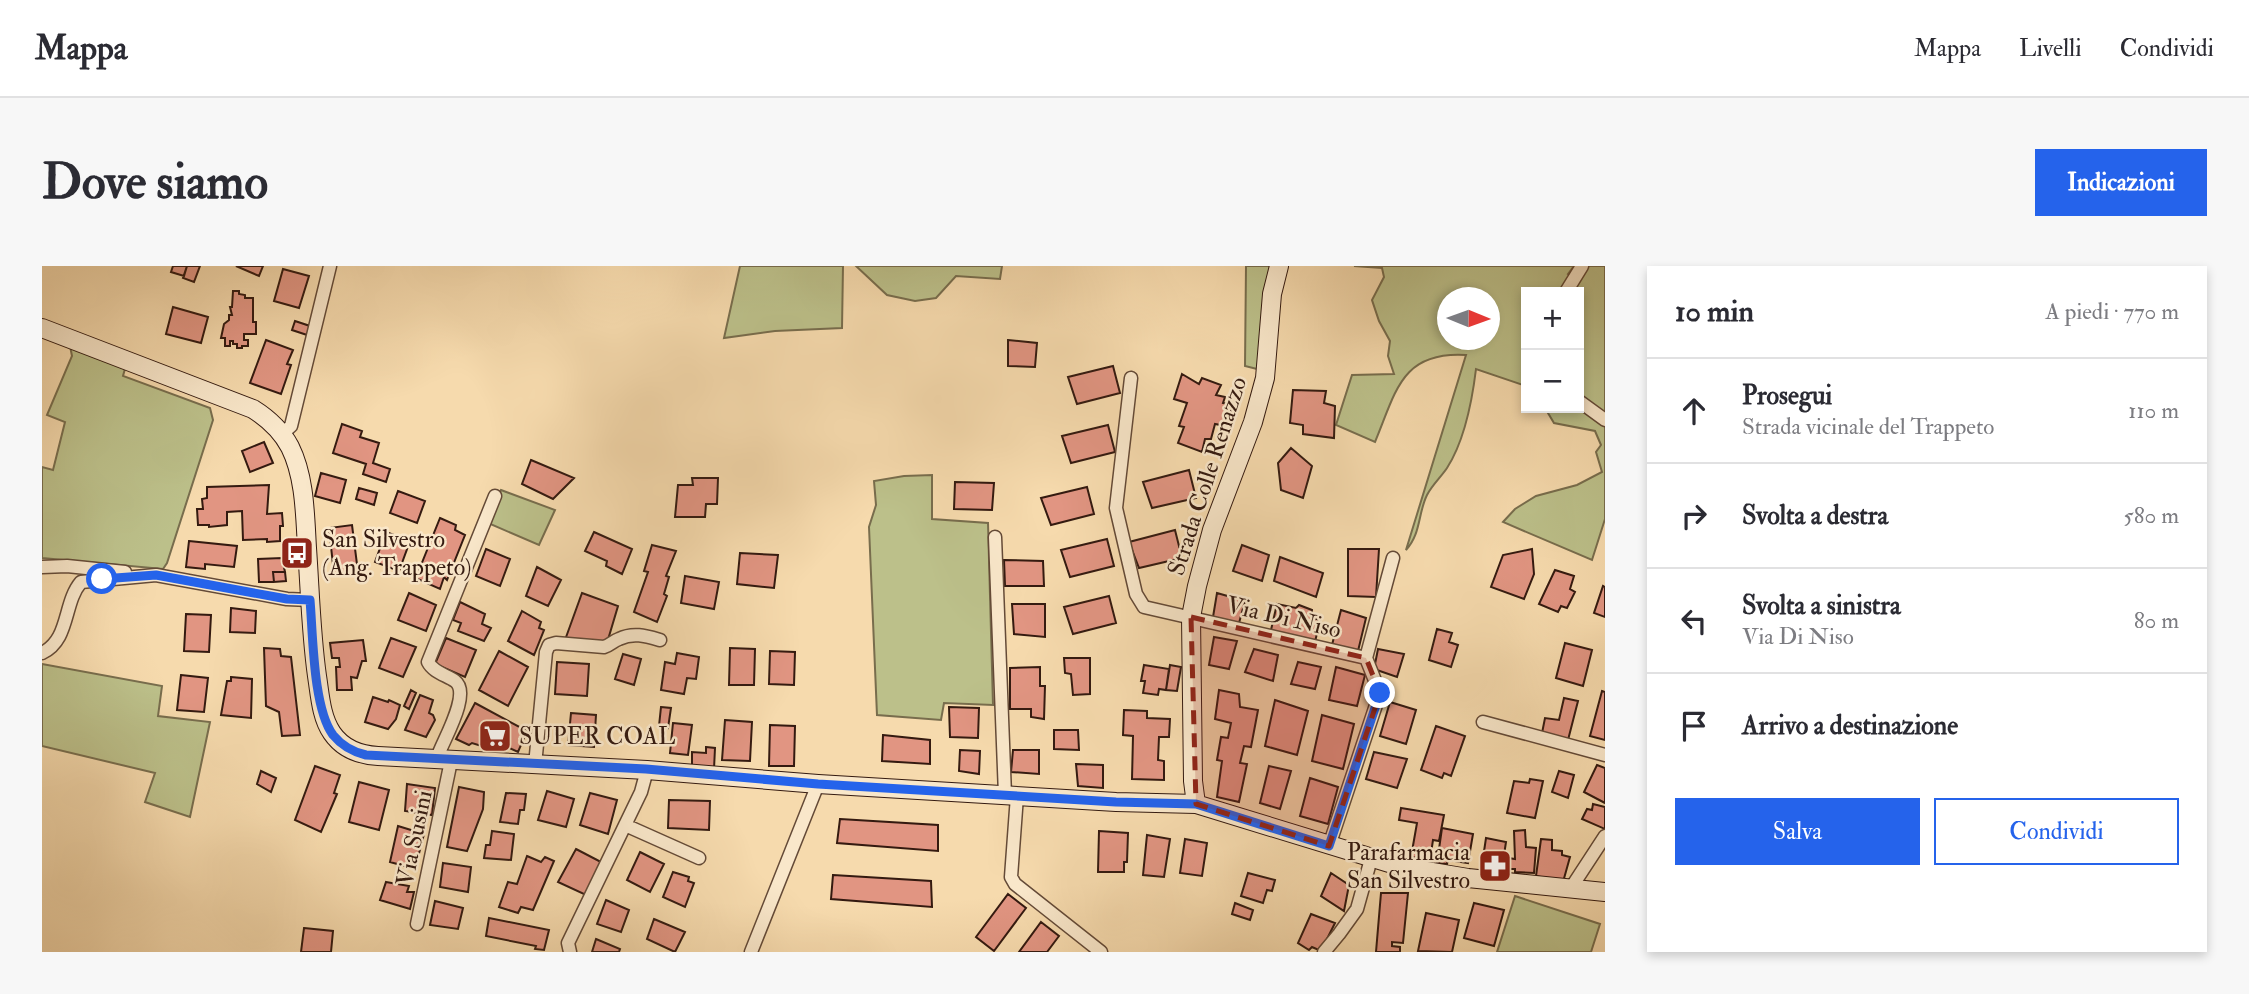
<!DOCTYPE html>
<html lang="it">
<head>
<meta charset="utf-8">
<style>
  body { margin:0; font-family:"IM FELL Double Pica",serif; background:#f7f7f7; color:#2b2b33 }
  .controls { position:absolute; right:21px; top:21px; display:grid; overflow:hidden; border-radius:0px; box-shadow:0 4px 10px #0003 }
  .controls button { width:63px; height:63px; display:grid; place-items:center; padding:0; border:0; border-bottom:2px solid #e1e1e2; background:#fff; color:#2b2b33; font:35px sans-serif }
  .compass { position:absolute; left:1395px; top:21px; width:63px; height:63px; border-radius:50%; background:#fff; box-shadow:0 4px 10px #0003; rotate:91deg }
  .stop { position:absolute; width:21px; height:21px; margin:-16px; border:5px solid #2563eb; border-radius:50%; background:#fff }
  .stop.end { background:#2563eb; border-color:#fff; box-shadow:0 2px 7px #0008 }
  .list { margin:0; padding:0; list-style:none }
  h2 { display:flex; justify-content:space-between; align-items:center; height:91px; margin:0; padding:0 28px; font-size:30px }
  h2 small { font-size:23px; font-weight:400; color:#7c7c81 }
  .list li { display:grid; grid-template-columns:46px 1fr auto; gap:21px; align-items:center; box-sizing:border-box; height:105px; padding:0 28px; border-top:2px solid #e1e1e2 }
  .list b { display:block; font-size:26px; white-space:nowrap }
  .list p { margin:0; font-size:23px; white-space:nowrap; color:#7c7c81 }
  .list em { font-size:23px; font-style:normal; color:#7c7c81 }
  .actions { display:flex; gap:14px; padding:21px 28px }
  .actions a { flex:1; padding:16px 0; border:2px solid #2563eb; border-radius:0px; text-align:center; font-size:24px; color:#2563eb }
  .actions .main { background:#2563eb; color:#fff }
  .icon { flex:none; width:38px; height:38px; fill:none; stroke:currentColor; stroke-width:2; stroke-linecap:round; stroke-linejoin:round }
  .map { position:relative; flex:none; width:1563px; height:686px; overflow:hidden; border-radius:0px }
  header { display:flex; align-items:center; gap:42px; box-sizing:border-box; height:98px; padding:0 35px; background:#fff; border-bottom:2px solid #e1e1e2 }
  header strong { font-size:33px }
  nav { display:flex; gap:38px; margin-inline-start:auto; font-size:24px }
  .intro { display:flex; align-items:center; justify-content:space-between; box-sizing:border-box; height:168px; padding:0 42px }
  h1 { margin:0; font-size:49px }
  .button { padding:18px 32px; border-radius:0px; background:#2563eb; color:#fff; font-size:24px; font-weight:700 }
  main { display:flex; gap:42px; padding:0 42px }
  aside { flex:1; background:#fff; border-radius:0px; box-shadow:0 4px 10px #0003 }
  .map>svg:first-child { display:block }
  .green { fill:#bcc08a; stroke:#786d4d; stroke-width:2; fill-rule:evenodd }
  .building { fill:#e19582; stroke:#341a10; stroke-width:2 }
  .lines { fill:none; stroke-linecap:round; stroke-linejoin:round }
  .street-casing { stroke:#644a37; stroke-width:15 }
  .secondary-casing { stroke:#341a10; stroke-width:20 }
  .street { stroke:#f9e7ca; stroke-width:12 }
  .secondary { stroke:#f9e7ca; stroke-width:18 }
  .route { stroke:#2563eb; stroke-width:9 }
  .marked { fill:#8f2418; fill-opacity:0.2; stroke:#8f2418; stroke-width:5; stroke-dasharray:14 9; stroke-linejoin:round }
  .labels { text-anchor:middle; stroke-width:5; stroke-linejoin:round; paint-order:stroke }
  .street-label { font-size:24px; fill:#341a10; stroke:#f9e7ca }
  .poi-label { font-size:24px; fill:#341a10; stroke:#f9e7ca; text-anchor:start }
</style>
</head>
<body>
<header>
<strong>Mappa</strong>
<nav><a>Mappa</a><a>Livelli</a><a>Condividi</a></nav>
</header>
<div class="intro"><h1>Dove siamo</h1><a class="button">Indicazioni</a></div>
<main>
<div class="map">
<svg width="1563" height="686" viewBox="0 0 1563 686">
  <rect width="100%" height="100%" fill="#f6daad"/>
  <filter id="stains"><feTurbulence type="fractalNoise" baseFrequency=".00286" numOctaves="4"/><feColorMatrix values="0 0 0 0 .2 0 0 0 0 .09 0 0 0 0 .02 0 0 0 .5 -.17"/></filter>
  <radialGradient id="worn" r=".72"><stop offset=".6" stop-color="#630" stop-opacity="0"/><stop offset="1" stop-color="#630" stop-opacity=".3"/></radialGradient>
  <!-- green -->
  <path class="green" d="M698 0H801L800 62 733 65 682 72Z
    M814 0H960L958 13 914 10 894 32 873 35 845 29Z
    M1204 0H1232L1215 103 1203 100Z
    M1312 0H1532L1526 8 1534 14 1545 0H1563V253L1550 294 1461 256 1473 243 1494 230 1535 219 1560 206 1554 186 1559 179 1553 165 1512 157 1503 142H1537V26H1484V120L1434 103C1430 136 1423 174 1405 202 1399 211 1390 219 1385 229 1376 247 1379 268 1364 284L1424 89C1359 85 1354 126 1333 176L1294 159 1310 109 1352 108 1346 90 1348 75 1337 55 1330 34 1342 11 1340 2ZM1406 32H1448V74H1406Z
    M27 75 84 99 81 110 168 142 171 154 125 297 121 303 0 292V201L11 204 23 156 5 149 30 90Z
    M890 209V253L946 257 951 439 902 437 899 454 835 449 827 261 834 239 832 215 862 210Z
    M459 224 513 244 497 279 446 257Z
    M0 398 120 420 116 450 168 456 148 551 103 536 113 507 0 480Z
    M1473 630 1558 658 1549 686H1455Z"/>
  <!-- building -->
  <path class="building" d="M131 0H145L142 10 129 6Z
    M145 0H158L152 16 141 12Z
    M194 0H221L217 10Z
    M241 3 267 10 257 42 232 35Z
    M191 25H197V28L203 29V32H211V56H214V68H202V74H206V80H200V82H195V78H191V75H188V80H183V72H179L182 58 187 54V49H190L188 41H190Z
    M131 41 166 51 159 77 124 68Z
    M253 55 268 60 265 69 250 64Z
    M224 74 251 84 245 98 249 99 239 128 208 117Z
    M966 74 995 77 993 101 966 100Z
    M1071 100 1078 127 1035 138 1026 111Z
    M1140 108 1157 118 1160 112 1179 119 1174 129 1183 131 1181 137 1191 139 1184 160 1173 158 1169 173H1163L1160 186 1136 177 1142 161 1137 160 1145 137 1132 133Z
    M1251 124 1284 125 1282 137 1293 140 1292 172 1261 168V159L1248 157Z
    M300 158 320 165 318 171 337 177 331 197 348 203 344 216 321 208 324 198 291 187Z
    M1066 159 1073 186 1029 197 1020 170Z
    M222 176 231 197 208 206 200 185Z
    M1249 182 1270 200 1261 232 1239 224 1236 197Z
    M489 194 532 212 511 233 480 218Z
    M1147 204 1154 232 1110 242 1101 216Z
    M279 207 304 214 298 237 273 230Z
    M650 212H676L675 238H664L663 251H633L636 219H651Z
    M913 216 952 217 950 244 912 243Z
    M227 219 225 248 240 247 241 260H238V275L225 276V273L201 274 200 245 185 246V259L167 261V259H156L155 243H161L160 233 165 232V221Z
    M1045 221 1052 248 1009 259 999 232Z
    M317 222 335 227 332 239 314 233Z
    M356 225 383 235 375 257 348 247Z
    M398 252 414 259 413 264 423 269 405 314 402 311 398 323 371 311 374 302 377 304Z
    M310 259 316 306 292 308 287 262Z
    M1133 264 1140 292 1097 302 1087 276Z
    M344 266 368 275 357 305 333 296Z
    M552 266 590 283 580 308 564 300 565 295 543 285Z
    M1065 273 1072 300 1028 311 1019 284Z
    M147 275 195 280 192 301 163 298V303L144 301Z
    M610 279 634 285 624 310 627 311 622 328 625 330 615 356 592 346 606 306 602 305Z
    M1200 279 1227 289 1220 315 1191 305Z
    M444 283 468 293 458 320 434 310Z
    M1306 283H1337L1334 331 1306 330Z
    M1490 283 1492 308 1482 333 1449 321 1461 289Z
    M698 287 736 289 732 322 695 318Z
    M1238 291 1281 307 1274 331 1232 315Z
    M240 292 243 306H231L232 316H217L216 293Z
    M962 294 1001 295 1002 320H963Z
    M495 301 519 314 506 340 484 330Z
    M1513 304 1532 310 1528 323 1533 326 1525 342 1519 340 1516 346 1497 338Z
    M231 306H243L244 315 232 316Z
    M643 310 677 316 672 343 639 337Z
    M1561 320 1563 321V351L1552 347Z
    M367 327 394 339 384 365 356 354Z
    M540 327 576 340 565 377 523 374Z
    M1175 327 1203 335 1197 357 1171 351Z
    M1067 330 1074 357 1031 368 1022 341Z
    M418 336 443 348 440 358 449 362 442 375 416 365 419 357 411 354Z
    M970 338H1003V371L972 368Z
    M1235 338 1254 342 1257 339 1270 344 1269 352 1278 354 1273 376 1229 364Z
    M189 342 214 345 213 367 188 366Z
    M1299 344 1324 352 1316 385 1290 379Z
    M480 345 499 356 497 362 502 364 492 389 466 375Z
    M144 348 169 349 167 386 142 385Z
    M1395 363 1410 367 1407 376 1416 379 1409 401 1387 394Z
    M1172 371 1195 375 1187 403 1167 399Z
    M349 372 374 381 361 411 337 402Z
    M404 372 434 384 423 411 393 398Z
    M321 374 324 395H320L315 412 309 411 310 424H295L294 401H298L297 392H290L288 377Z
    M1523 377 1550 384 1541 420 1514 412Z
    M222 382 238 383 239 390 249 391 258 469 240 470 237 446 224 440Z
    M688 382 713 383 712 419H687Z
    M1212 383 1236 389 1231 415 1203 406Z
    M1336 383 1362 388 1355 411 1332 403Z
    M457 385 486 401 466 440 437 424Z
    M728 385 753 386 752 419 727 418Z
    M635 387 657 391 654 413 645 412 642 428 619 424 623 396 633 398Z
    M581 388 599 393 592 419 573 413Z
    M1022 392H1048V428L1031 429 1029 408 1023 407Z
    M515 396 547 398 545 430 513 428Z
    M1256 396 1279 401 1273 423 1249 418Z
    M1102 399 1127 403 1124 424 1117 423 1116 429 1101 427 1103 415H1099Z
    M1128 399 1139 401 1135 425 1124 424Z
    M998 401V420H1003L1002 453 989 451V443H968V402Z
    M1294 401 1323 409 1315 440 1287 434Z
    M139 409 166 412 162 446 135 444Z
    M189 411 210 413 209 452 179 449 185 415H189Z
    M369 424 374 427 367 443 362 440Z
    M1177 424 1197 428 1198 441 1216 444 1209 481 1202 480 1198 497 1205 498 1197 536 1175 531 1180 495 1175 494 1179 471 1186 472 1189 457 1173 453Z
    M1560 425 1563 426V474L1548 470Z
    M378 429 391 434 387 447 391 449 393 454 384 471 363 464Z
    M331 431 346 436 347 434 358 439 354 453 346 463 323 456Z
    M1522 432 1536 435 1526 474 1500 467 1503 452 1517 454Z
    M1233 434 1266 445 1255 489 1223 480Z
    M1348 436 1374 444 1364 478 1338 470Z
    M433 437 485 465 476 486 463 480 462 482 454 479 452 482 444 479 443 481 430 477 427 479 414 473Z
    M619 441 629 442 626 462 617 460Z
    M907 441 937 442 936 472 908 471Z
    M1082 444 1105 445V452L1128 453 1127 471H1117L1116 494 1122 495V514L1090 513 1091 470 1081 469Z
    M529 447 554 449 552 481 526 479Z
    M1280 449 1312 458 1301 503 1270 495Z
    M683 454 710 456 708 495 680 494Z
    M631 457 650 459 646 489 628 487Z
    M728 459 753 460 752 500H727Z
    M1394 460 1423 470 1409 510 1402 507 1400 512 1379 504Z
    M1012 464H1036L1037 484 1012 483Z
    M841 469 888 474V498L840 495Z
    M664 481 673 482 672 503 650 502V486L664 487Z
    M918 484 938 485 937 508 917 505Z
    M971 484H997V508L969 506Z
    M1332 486 1365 493 1355 522 1324 513Z
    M1034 498 1061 499V522L1036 520Z
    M1555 499 1563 502V537L1542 526Z
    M273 500 298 509 292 527 295 528 279 566 253 554Z
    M1227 500 1249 505 1238 543 1218 537Z
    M219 505 234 512 229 526 215 518Z
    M1517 505 1532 509 1526 532 1510 526Z
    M1268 512 1296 521 1286 558 1258 550Z
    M1488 513 1501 515 1493 552 1465 547 1472 515 1487 517Z
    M317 516 347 524 337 564 307 556Z
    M365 518 393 522 390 549 363 545Z
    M417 521 442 526 441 543 425 585 405 581Z
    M505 525 532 533 524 561 496 554Z
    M464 527 484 528 482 544H478L476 558 458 556Z
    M548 527 575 534 566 568 538 559Z
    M627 534 668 535 667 564 626 562Z
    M1551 538 1563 541V563L1540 553 1545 543 1550 544Z
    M1359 542 1402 549 1397 575 1391 574 1388 594 1369 591 1375 557 1357 554Z
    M798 553 896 559V585L795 577Z
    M356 560 382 568 373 603 348 596Z
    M1400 562 1431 568 1426 597 1406 594 1405 598 1395 597Z
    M1483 564 1484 581 1494 582 1492 607 1473 606V603H1466V592L1473 593 1472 565Z
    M450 565 472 568 469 594 442 592 444 579H448Z
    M1057 565 1086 567 1085 596H1082V606H1056Z
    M1105 569 1128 573 1122 611 1101 609Z
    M1444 572 1464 576 1460 602 1440 599Z
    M1143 573 1165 577 1160 610 1138 607Z
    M1499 573 1510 574V584L1520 585V589L1528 591 1521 616 1494 610Z
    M534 583 559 596 544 629 516 616Z
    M598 586 622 598 608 626 585 614Z
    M485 590 499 596 503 591 512 595 491 644 479 641 476 647 457 641 466 616 475 618Z
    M401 597 429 601 426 626 398 621Z
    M631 606 647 611 646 615 652 617 643 641 621 631Z
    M1206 607 1233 614 1230 625 1225 624 1221 637 1199 630Z
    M1289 607 1307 619 1302 645 1279 630Z
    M791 609 889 615 890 641 789 633Z
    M344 616 367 620 365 626H372L368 643 338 634Z
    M1339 627H1366L1361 677 1350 676V680L1358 681V686H1334Z
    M966 628 984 642 952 685 934 671Z
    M564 634 587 644 579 666 555 658Z
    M393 635 421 642 416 663 388 659Z
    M1193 637 1211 644 1208 654 1190 648Z
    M1432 637 1462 644 1452 680 1422 672Z
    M1384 647 1417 654 1410 686 1376 685Z
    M1269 648 1293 657 1279 685 1270 681 1267 684 1256 677Z
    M447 652 507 664 502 684 493 683 494 680 444 670Z
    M612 653 643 666 633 686 605 673Z
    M999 656 1017 670 1005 686H977Z
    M262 662 291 665 289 686H259Z
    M554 673 578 683 577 686H550Z"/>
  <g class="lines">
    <defs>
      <path id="street" d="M1524 26 1540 0
        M1089 112 1074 242 1094 328 1102 341 1324 392 1351 292
        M1537 135 1563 154
        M240 168 249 160 288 0
        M953 271 963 529
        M0 301 25 300 83 306
        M0 387C28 374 21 337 39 316L114 309 245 333 268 334
        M1441 456 1563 489
        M397 494V487C403 471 429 427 413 415 404 409 391 406 386 396L453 230
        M493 499 504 386 507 379 514 377 562 381C569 379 571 375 577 373 591 366 604 370 618 374
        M975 530 969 611 973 618 1059 686
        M583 559 657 592
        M1287 580 1338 427 1324 392
        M1529 622 1563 570
        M375 658 409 495
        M528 686 526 677 599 526 605 504
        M709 686 776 518
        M1282 686 1297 668 1315 643 1329 593"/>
      <path id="secondary" d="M0 62 211 143C227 153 239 164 248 181 263 211 263 249 265 282 268 324 269 368 275 410 278 429 279 451 290 467 301 483 318 489 336 490L605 504 776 518 1074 536 1154 538 1360 601 1426 612 1563 626
        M1154 538 1151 515 1149 351 1155 320 1170 264 1211 156 1223 112 1230 28 1237 0"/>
    </defs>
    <!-- street casing -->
    <use href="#street" class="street-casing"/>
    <!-- secondary casing -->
    <use href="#secondary" class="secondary-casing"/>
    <!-- street -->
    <use href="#street" class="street"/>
    <!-- secondary -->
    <use href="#secondary" class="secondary"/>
  </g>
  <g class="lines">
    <!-- route -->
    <path class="route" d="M60 313 114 309 245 333 268 334C271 369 271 442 291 469 300 480 311 486 324 489L604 503 776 518 1074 536 1154 538 1287 580 1338 427"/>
  </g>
  <!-- marked area -->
  <path class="marked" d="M1149 351 1324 392 1338 427 1287 580 1154 538Z"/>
  <!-- icons -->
  <defs>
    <symbol id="bus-square" viewBox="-11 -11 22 22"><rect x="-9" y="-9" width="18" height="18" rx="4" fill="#8f2418" stroke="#f9e7ca"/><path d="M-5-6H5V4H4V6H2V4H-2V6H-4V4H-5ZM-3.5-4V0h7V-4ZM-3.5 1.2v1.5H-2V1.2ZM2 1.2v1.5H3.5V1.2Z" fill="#fff"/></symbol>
    <symbol id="supermarket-square" viewBox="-11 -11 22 22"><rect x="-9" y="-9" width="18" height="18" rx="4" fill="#8f2418" stroke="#f9e7ca"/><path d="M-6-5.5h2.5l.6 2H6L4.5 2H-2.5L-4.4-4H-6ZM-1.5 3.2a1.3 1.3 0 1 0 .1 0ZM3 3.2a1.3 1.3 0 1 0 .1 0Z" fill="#fff"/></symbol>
    <symbol id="pharmacy-square" viewBox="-11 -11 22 22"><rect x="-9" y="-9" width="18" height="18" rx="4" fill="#8f2418" stroke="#f9e7ca"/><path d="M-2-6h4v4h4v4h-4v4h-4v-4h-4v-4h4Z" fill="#fff"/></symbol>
  </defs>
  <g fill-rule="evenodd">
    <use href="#bus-square" x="236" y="268" width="38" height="38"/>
    <use href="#supermarket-square" x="434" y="451" width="38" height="38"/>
    <use href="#pharmacy-square" x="1434" y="581" width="38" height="38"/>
  </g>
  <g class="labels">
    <!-- street labels -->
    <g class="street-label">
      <text transform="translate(1165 210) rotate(-72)" y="8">Strada Colle Renazzo</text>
      <text transform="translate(1242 351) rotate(13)" y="8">Via Di Niso</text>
      <text transform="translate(372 572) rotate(-78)" y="8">Via Susini</text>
    </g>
    <!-- poi labels -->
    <g class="poi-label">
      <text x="280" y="281">San Silvestro<tspan x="280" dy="28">(Ang. Trappeto)</tspan></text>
      <text x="477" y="478">SUPER COAL</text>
      <text x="1428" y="594" text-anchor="end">Parafarmacia<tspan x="1428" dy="28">San Silvestro</tspan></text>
    </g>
  </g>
  <rect width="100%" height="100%" filter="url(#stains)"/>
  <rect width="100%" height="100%" fill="url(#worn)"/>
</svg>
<div class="controls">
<button>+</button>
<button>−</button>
</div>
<svg class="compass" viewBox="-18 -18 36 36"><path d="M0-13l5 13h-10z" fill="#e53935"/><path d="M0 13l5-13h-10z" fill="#7c7c81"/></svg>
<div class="stop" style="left:60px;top:313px"></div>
<div class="stop end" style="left:1338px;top:427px"></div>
</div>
<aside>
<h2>10 min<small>A piedi · 770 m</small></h2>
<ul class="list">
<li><svg class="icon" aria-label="ahead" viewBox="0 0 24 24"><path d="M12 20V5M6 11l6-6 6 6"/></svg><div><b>Prosegui</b><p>Strada vicinale del Trappeto</p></div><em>110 m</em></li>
<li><svg class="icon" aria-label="right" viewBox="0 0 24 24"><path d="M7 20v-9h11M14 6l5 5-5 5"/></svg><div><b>Svolta a destra</b></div><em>580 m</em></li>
<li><svg class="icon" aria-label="left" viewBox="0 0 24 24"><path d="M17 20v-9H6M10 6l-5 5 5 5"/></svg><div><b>Svolta a sinistra</b><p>Via Di Niso</p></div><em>80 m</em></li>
<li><svg class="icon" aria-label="arrive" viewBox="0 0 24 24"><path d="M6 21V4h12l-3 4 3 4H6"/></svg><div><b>Arrivo a destinazione</b></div></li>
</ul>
<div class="actions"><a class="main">Salva</a><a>Condividi</a></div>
</aside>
</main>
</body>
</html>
